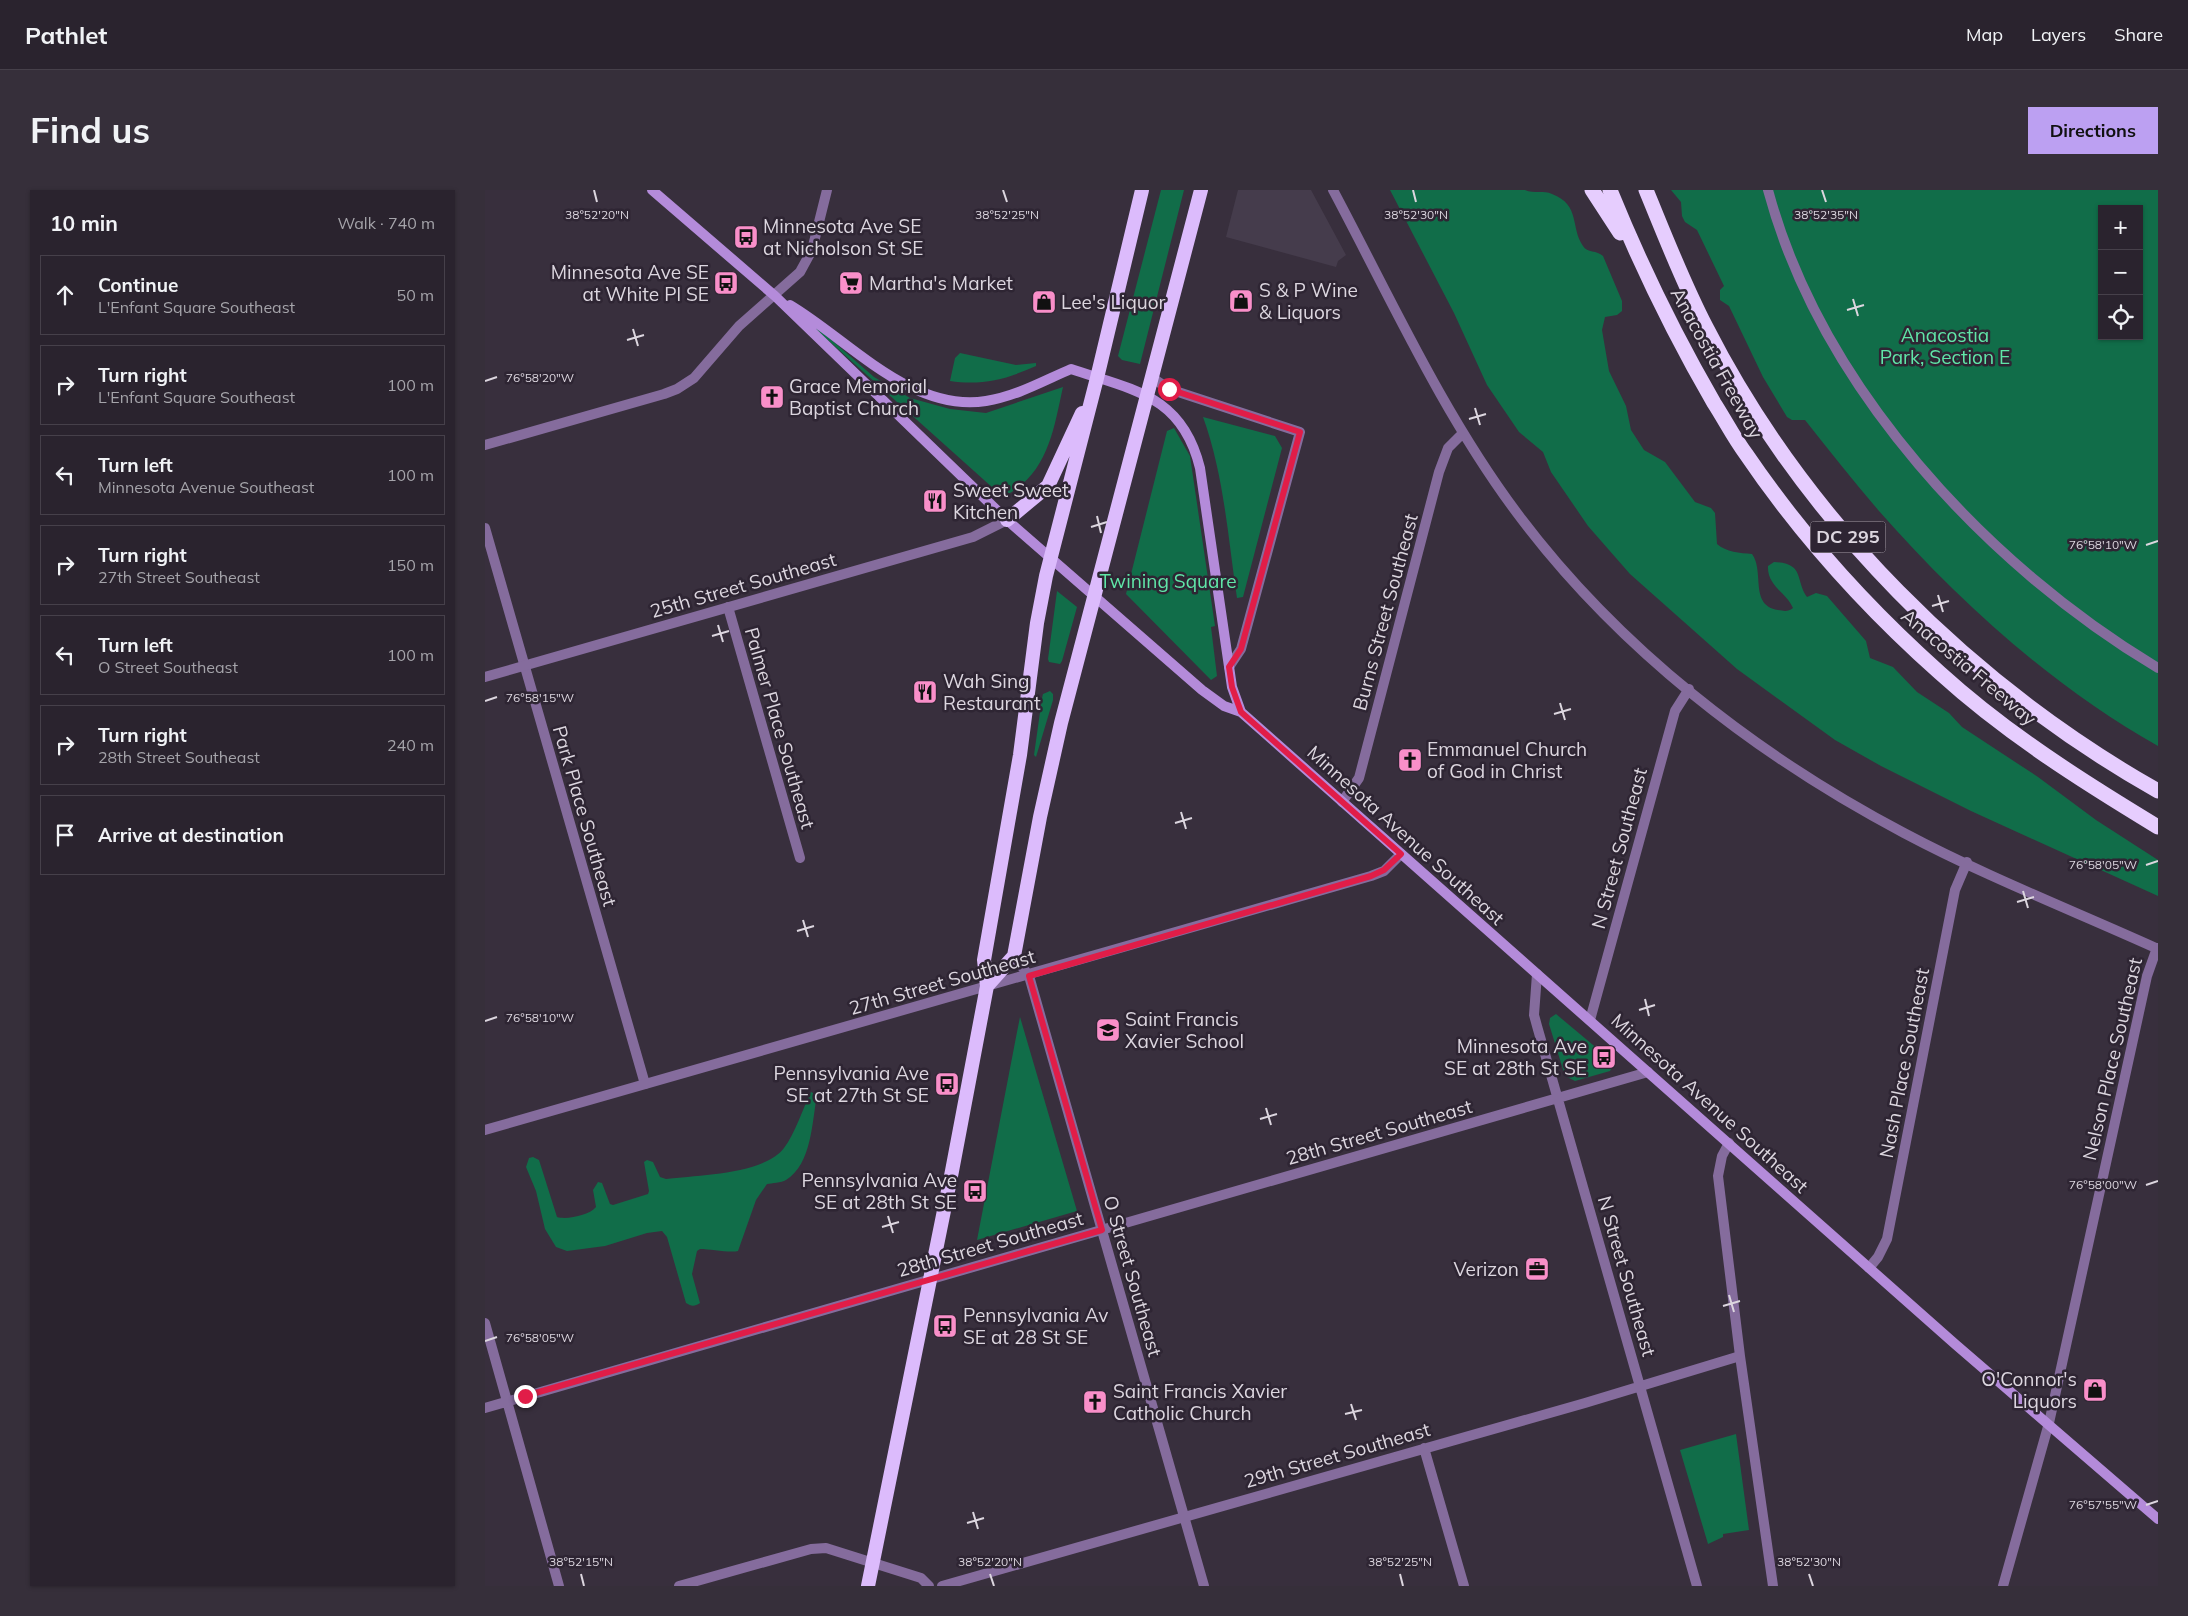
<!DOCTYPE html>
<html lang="en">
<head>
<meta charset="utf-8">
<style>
  body { margin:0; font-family:Mulish,sans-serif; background:#362f3a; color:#f1f3f6 }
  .controls { position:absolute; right:15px; top:15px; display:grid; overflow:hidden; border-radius:0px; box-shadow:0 1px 4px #0004 }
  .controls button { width:45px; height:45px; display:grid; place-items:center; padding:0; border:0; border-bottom:1px solid #46404a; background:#2a232e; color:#f1f3f6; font:25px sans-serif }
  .stop { position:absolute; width:15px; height:15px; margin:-11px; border:4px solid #e11d48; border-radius:50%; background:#fff }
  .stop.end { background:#e11d48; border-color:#fff; box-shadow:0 1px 5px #0008 }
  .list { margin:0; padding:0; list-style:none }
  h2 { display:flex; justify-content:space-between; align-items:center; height:65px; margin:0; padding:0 20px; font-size:21px }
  h2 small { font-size:16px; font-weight:400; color:#a5a4aa }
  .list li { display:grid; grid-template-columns:32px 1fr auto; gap:15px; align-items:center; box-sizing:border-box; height:80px; margin:0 10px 10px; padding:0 10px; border:1px solid #46404a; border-radius:0px }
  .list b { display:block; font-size:19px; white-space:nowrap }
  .list p { margin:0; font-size:16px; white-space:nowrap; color:#a5a4aa }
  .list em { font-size:16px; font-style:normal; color:#a5a4aa }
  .icon { flex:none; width:28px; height:28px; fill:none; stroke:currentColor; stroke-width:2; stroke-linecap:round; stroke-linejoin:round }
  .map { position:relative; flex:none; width:1673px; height:1396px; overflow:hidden; border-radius:0px }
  header { display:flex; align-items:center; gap:30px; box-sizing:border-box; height:70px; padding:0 25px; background:#2a232e; border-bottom:1px solid #46404a }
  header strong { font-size:24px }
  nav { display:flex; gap:28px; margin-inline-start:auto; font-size:18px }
  .intro { display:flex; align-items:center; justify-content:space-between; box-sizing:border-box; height:120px; padding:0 30px }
  h1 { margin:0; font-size:35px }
  .button { padding:12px 22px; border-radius:0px; background:#bca0f2; color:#111; font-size:18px; font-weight:700 }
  main { display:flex; gap:30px; padding:0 30px }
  aside { flex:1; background:#2a232e; border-radius:0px; box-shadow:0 1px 4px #0004 }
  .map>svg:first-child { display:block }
  .commercial { fill:#453c4c }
  .green { fill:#116d49; fill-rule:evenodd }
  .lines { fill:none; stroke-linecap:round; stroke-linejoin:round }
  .minor { stroke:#856c9d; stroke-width:10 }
  .tertiary { stroke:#856c9d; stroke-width:10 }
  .secondary { stroke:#b48bda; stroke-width:10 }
  .trunk { stroke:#dcbbfc; stroke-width:14 }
  .motorway { stroke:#e6cdfe; stroke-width:15 }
  .route { stroke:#e11d48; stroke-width:6 }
  .ticks { fill:none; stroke:#dcd6df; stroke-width:2 }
  .labels { text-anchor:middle; stroke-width:5; stroke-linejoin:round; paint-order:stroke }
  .shield { fill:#2e2533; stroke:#a8a1ab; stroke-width:1 }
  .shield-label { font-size:18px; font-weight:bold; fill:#dcd6df }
  .poi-label { font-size:19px; fill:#dcd6df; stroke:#2e2533; text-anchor:start }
  .park-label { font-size:19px; fill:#60e6a8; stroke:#2e2533 }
  .street-label { font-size:19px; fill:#dcd6df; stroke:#2e2533 }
  .ticks-label { font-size:12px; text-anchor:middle; fill:#dcd6df; stroke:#2e2533; stroke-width:5; stroke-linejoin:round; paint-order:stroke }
</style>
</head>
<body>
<header>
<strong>Pathlet</strong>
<nav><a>Map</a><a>Layers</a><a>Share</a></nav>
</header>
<div class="intro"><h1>Find us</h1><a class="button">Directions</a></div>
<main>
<aside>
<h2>10 min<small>Walk · 740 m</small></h2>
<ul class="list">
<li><svg class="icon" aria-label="ahead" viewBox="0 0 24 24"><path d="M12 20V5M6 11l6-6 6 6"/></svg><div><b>Continue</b><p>L'Enfant Square Southeast</p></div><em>50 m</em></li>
<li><svg class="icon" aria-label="right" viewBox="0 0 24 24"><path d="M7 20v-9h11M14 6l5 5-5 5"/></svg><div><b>Turn right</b><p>L'Enfant Square Southeast</p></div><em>100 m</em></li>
<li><svg class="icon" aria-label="left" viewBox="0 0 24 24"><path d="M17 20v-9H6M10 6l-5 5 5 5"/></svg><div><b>Turn left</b><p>Minnesota Avenue Southeast</p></div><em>100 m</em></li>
<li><svg class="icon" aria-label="right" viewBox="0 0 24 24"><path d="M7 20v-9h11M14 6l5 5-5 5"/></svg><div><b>Turn right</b><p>27th Street Southeast</p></div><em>150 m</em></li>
<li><svg class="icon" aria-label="left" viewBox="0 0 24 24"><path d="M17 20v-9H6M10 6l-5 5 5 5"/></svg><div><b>Turn left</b><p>O Street Southeast</p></div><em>100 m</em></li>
<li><svg class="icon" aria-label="right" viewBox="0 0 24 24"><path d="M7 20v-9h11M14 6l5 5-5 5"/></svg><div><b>Turn right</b><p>28th Street Southeast</p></div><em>240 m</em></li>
<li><svg class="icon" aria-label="arrive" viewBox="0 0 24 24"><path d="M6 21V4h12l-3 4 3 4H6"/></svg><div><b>Arrive at destination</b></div></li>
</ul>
</aside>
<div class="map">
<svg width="1673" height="1396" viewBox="0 0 1673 1396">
  <rect width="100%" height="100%" fill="#382f3d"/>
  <!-- commercial -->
  <path class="commercial" d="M753 0H826L861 65 853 71 851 77 741 47Z"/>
  <!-- green -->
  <path class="green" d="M676 0H699L655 174 637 170 633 166Z
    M905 0H1040C1049 4 1059 0 1067 4 1096 15 1085 38 1098 56 1102 63 1112 60 1118 66L1137 111V121L1132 125 1120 127 1117 140 1124 181 1141 216 1146 240 1159 260 1180 272 1210 312 1226 318 1230 323 1232 354C1241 362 1255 363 1267 364 1280 382 1264 415 1293 420 1299 421 1303 422 1308 418 1301 402 1282 396 1283 376L1289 372C1320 373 1310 390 1322 407L1331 403 1342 406 1381 451 1385 468 1408 477 1432 502 1464 523 1477 537 1553 587 1611 630 1673 670V706L1486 621 1396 576 1350 550 1252 479 1145 384 1103 336 1066 282 1058 262 1034 242 1002 195 969 123Z
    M1186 0H1673V556C1569 498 1472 410 1394 321 1368 291 1344 260 1320 230H1307L1302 227 1278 187 1244 116 1235 110V100L1239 96 1212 40 1200 32 1197 26 1196 12ZM1617 19H1654V146H1617Z
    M326 132 389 187 425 208 465 219 501 223 578 197C568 242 563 284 518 307L325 134Z
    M475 163 531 175 551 173V176C522 189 497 196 465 191L470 168Z
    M718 227 790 246 797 258 758 407 752 408C743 348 739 285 718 227Z
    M689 238 705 266 730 436 726 437 732 486 726 490 641 404 682 241Z
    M572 401 592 417 577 471 575 474 564 472 563 469Z
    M565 501 568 504V510L551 567 549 565 557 508 558 504Z
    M1071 824 1126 870 1128 876 1125 881 1090 891 1080 886 1064 834 1065 828Z
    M535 827 592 1021 492 1050 532 842Z
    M326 902 332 905C327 931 327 974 301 990 296 993 287 993 282 994L271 1010 253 1061C245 1063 225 1059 215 1059L212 1061 207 1084 215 1113C209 1117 206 1116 201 1113L182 1047 177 1041 162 1043 120 1056 82 1061 71 1057 60 1039 51 1001 41 977 44 968 48 967 54 970 72 1027C82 1030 105 1025 111 1017L108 1000 113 992 117 993 125 1014 128 1015 163 1004 164 1001 159 972 162 970 168 972 175 987 181 989C213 985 278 985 299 958 310 944 318 918 326 902Z
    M1251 1244 1264 1340 1238 1344V1347L1223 1354 1195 1260Z"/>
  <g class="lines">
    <!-- minor -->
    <path class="minor" d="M848 0C906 109 958 224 1032 323 1132 457 1271 565 1419 643 1500 686 1589 721 1673 759
      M1283 0C1336 197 1501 375 1673 478
      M666 187 684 199 815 242 756 459 744 477
      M0 255 179 204 192 199 209 188 254 136 315 82 327 60 342 0
      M0 338 160 894
      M243 417 315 668
      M857 612 874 588 954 282 963 258 978 243
      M529 766 544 786 719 1396
      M1052 784 1049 825 1052 836 1212 1396
      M502 796 886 686 899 681 916 664
      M1105 830 1190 521 1204 499
      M1244 953 1237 966 1233 986 1255 1166 1288 1396
      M1384 1078 1393 1067 1402 1049 1470 700 1482 672
      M0 1133 74 1396
      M0 1218 1163 882
      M939 1258 979 1396
      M194 1396 326 1359 341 1358 436 1388 444 1396
      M457 1396 1100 1213 1255 1166
      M1518 1396 1564 1233 1662 786 1672 758"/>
    <!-- tertiary -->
    <path class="tertiary" d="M0 487 488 347 522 330
      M0 940 502 796"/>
    <!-- secondary -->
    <path class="secondary" d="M167 0 290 106 522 330 717 500 739 516 756 522 1470 1154 1673 1329
      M305 115C364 150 426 223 501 211 532 206 558 191 586 179 648 200 697 205 715 278L747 497 756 522"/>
    <!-- trunk -->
    <path class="trunk" d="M522 330 563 296 597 223
      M502 796 529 766 555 627 576 533 716 0
      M383 1396 467 981 502 796 499 770 535 565 552 433 561 386 612 188 657 0"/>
    <!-- motorway -->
    <path class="motorway" d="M1107 0 1135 43
      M1125 0C1155 74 1189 144 1229 213 1240 230 1249 248 1261 264 1316 345 1382 418 1455 483 1521 543 1597 591 1673 637
      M1161 0C1180 46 1198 93 1221 137 1320 331 1484 494 1673 601"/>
  </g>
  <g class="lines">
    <!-- route -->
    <path class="route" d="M40 1206 617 1040 544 786 886 686 899 680 916 664 756 522 747 497 744 477 756 459 815 242 684 199"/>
  </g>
  <!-- ticks -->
  <path class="ticks" d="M109 0 112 12M518 0 522 12M928 0 931 12M1337 0 1341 12M1368 109 1373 126M1362 120 1379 115M148 139 153 156M142 150 159 145M0 191 12 187M990 218 995 235M984 229 1001 224M612 326 616 343M606 337 622 332M1661 355 1673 351M1453 405 1458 422M1447 416 1464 411M233 435 238 452M227 446 244 441M0 511 12 507M1075 513 1080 530M1069 524 1086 519M696 622 701 639M690 633 707 628M1661 675 1673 671M1538 701 1543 718M1532 712 1549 707M318 730 323 747M312 741 329 736M1160 809 1164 826M1154 820 1170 815M0 831 12 827M781 918 786 935M775 929 792 924M1661 995 1673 991M403 1026 408 1043M397 1037 414 1032M1244 1105 1249 1122M1238 1116 1255 1111M0 1151 12 1147M866 1214 871 1230M860 1224 877 1220M1661 1315 1673 1311M488 1322 493 1339M482 1333 499 1328M96 1384 99 1396M505 1384 509 1396M915 1384 918 1396M1324 1384 1328 1396"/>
  <!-- icons -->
  <defs>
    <symbol id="bus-square" viewBox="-11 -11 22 22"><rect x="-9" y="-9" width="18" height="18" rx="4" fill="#f98fc9" stroke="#2e2533"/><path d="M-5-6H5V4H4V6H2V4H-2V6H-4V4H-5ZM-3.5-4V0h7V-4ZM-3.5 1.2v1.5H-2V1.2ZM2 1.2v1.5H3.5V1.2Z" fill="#111"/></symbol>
    <symbol id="supermarket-square" viewBox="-11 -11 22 22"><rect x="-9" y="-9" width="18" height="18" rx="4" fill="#f98fc9" stroke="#2e2533"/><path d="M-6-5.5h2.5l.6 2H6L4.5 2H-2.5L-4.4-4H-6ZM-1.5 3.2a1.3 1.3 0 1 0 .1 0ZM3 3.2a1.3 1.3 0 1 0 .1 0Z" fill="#111"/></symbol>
    <symbol id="shop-square" viewBox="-11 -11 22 22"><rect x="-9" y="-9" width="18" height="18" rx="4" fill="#f98fc9" stroke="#2e2533"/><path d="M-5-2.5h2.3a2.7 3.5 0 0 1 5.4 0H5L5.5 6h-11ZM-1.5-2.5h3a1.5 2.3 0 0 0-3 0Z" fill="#111"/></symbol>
    <symbol id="church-square" viewBox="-11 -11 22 22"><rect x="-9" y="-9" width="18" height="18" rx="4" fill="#f98fc9" stroke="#2e2533"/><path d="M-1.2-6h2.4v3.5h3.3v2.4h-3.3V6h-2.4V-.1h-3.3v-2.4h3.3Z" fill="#111"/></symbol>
    <symbol id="restaurant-square" viewBox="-11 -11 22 22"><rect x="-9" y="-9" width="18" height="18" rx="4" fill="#f98fc9" stroke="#2e2533"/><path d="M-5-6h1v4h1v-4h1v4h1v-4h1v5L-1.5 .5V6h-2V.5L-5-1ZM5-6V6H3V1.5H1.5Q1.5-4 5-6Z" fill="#111"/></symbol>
    <symbol id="school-square" viewBox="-11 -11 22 22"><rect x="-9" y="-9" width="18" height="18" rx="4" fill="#f98fc9" stroke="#2e2533"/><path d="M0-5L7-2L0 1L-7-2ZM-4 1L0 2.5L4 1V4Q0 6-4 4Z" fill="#111"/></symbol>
    <symbol id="office-square" viewBox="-11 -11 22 22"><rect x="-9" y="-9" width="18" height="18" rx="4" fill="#f98fc9" stroke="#2e2533"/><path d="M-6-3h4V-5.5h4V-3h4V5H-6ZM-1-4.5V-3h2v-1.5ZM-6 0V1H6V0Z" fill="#111"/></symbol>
  </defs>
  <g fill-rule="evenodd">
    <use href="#bus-square" x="247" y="33" width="28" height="28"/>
    <use href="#bus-square" x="227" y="79" width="28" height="28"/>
    <use href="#supermarket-square" x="352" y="79" width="28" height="28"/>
    <use href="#shop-square" x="742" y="97" width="28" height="28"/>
    <use href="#shop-square" x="545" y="98" width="28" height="28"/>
    <use href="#church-square" x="273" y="193" width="28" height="28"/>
    <use href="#restaurant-square" x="436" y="297" width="28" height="28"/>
    <use href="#restaurant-square" x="426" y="488" width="28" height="28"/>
    <use href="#church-square" x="911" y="556" width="28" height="28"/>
    <use href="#school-square" x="609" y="826" width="28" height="28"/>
    <use href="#bus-square" x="1105" y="853" width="28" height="28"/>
    <use href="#bus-square" x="448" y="880" width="28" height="28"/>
    <use href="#bus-square" x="476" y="987" width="28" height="28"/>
    <use href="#office-square" x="1038" y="1065" width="28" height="28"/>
    <use href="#bus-square" x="446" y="1122" width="28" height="28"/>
    <use href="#shop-square" x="1596" y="1186" width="28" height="28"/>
    <use href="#church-square" x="596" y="1198" width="28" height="28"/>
  </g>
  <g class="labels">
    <!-- shield labels -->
    <rect class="shield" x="1325.5" y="331.5" width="75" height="31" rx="4"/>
    <g class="shield-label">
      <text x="1363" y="353">DC 295</text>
    </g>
    <!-- poi labels -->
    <g class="poi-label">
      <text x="278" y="43">Minnesota Ave SE<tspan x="278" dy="22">at Nicholson St SE</tspan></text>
      <text x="224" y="89" text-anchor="end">Minnesota Ave SE<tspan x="224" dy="22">at White Pl SE</tspan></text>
      <text x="384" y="100">Martha's Market</text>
      <text x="774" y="107">S &amp; P Wine<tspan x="774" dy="22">&amp; Liquors</tspan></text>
      <text x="576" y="119">Lee's Liquor</text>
      <text x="304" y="203">Grace Memorial<tspan x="304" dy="22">Baptist Church</tspan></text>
      <text x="468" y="307">Sweet Sweet<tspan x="468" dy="22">Kitchen</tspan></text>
      <text x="458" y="498">Wah Sing<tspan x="458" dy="22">Restaurant</tspan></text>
      <text x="942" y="566">Emmanuel Church<tspan x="942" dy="22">of God in Christ</tspan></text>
      <text x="640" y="836">Saint Francis<tspan x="640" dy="22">Xavier School</tspan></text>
      <text x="1102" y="863" text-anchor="end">Minnesota Ave<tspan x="1102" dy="22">SE at 28th St SE</tspan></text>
      <text x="444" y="890" text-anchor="end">Pennsylvania Ave<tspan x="444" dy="22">SE at 27th St SE</tspan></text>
      <text x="472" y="997" text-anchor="end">Pennsylvania Ave<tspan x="472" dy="22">SE at 28th St SE</tspan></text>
      <text x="1034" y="1086" text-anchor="end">Verizon</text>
      <text x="478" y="1132">Pennsylvania Av<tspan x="478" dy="22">SE at 28 St SE</tspan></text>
      <text x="1592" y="1196" text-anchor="end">O'Connor's<tspan x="1592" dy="22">Liquors</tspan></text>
      <text x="628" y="1208">Saint Francis Xavier<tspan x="628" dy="22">Catholic Church</tspan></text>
    </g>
    <!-- park labels -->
    <g class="park-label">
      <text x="1460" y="152">Anacostia<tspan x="1460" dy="22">Park, Section E</tspan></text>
      <text x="683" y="398">Twining Square</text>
    </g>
    <!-- street labels -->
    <g class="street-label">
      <text transform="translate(1232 173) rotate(61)" y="7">Anacostia Freeway</text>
      <text transform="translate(258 395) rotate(-16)" y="7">25th Street Southeast</text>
      <text transform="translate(900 422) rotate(-75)" y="7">Burns Street Southeast</text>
      <text transform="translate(1484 477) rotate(40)" y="7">Anacostia Freeway</text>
      <text transform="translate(295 538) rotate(74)" y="7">Palmer Place Southeast</text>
      <text transform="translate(100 626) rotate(74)" y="7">Park Place Southeast</text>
      <text transform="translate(921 645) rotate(42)" y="7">Minnesota Avenue Southeast</text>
      <text transform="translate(1134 658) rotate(-75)" y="7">N Street Southeast</text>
      <text transform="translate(457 792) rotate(-16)" y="7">27th Street Southeast</text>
      <text transform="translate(1627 869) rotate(-77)" y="7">Nelson Place Southeast</text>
      <text transform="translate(1419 873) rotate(-79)" y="7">Nash Place Southeast</text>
      <text transform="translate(1225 913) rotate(42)" y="7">Minnesota Avenue Southeast</text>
      <text transform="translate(894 942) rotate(-16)" y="7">28th Street Southeast</text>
      <text transform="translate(505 1054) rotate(-16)" y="7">28th Street Southeast</text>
      <text transform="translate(648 1086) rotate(74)" y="7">O Street Southeast</text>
      <text transform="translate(1142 1086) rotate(74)" y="7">N Street Southeast</text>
      <text transform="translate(852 1265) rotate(-16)" y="7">29th Street Southeast</text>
    </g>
  </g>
  <g class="ticks-label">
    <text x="112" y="29">38°52'20"N</text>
    <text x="522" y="29">38°52'25"N</text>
    <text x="931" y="29">38°52'30"N</text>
    <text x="1341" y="29">38°52'35"N</text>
    <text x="55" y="192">76°58'20"W</text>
    <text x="1618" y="359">76°58'10"W</text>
    <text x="55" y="512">76°58'15"W</text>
    <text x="1618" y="679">76°58'05"W</text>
    <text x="55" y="832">76°58'10"W</text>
    <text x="1618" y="999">76°58'00"W</text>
    <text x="55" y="1152">76°58'05"W</text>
    <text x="1618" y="1319">76°57'55"W</text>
    <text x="96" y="1376">38°52'15"N</text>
    <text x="505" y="1376">38°52'20"N</text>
    <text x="915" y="1376">38°52'25"N</text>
    <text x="1324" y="1376">38°52'30"N</text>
  </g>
</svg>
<div class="controls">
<button>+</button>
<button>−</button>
<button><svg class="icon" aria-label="locate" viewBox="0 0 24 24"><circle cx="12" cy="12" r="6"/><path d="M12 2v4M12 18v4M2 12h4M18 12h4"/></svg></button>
</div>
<div class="stop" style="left:684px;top:199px"></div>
<div class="stop end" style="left:40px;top:1206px"></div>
</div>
</main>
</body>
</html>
